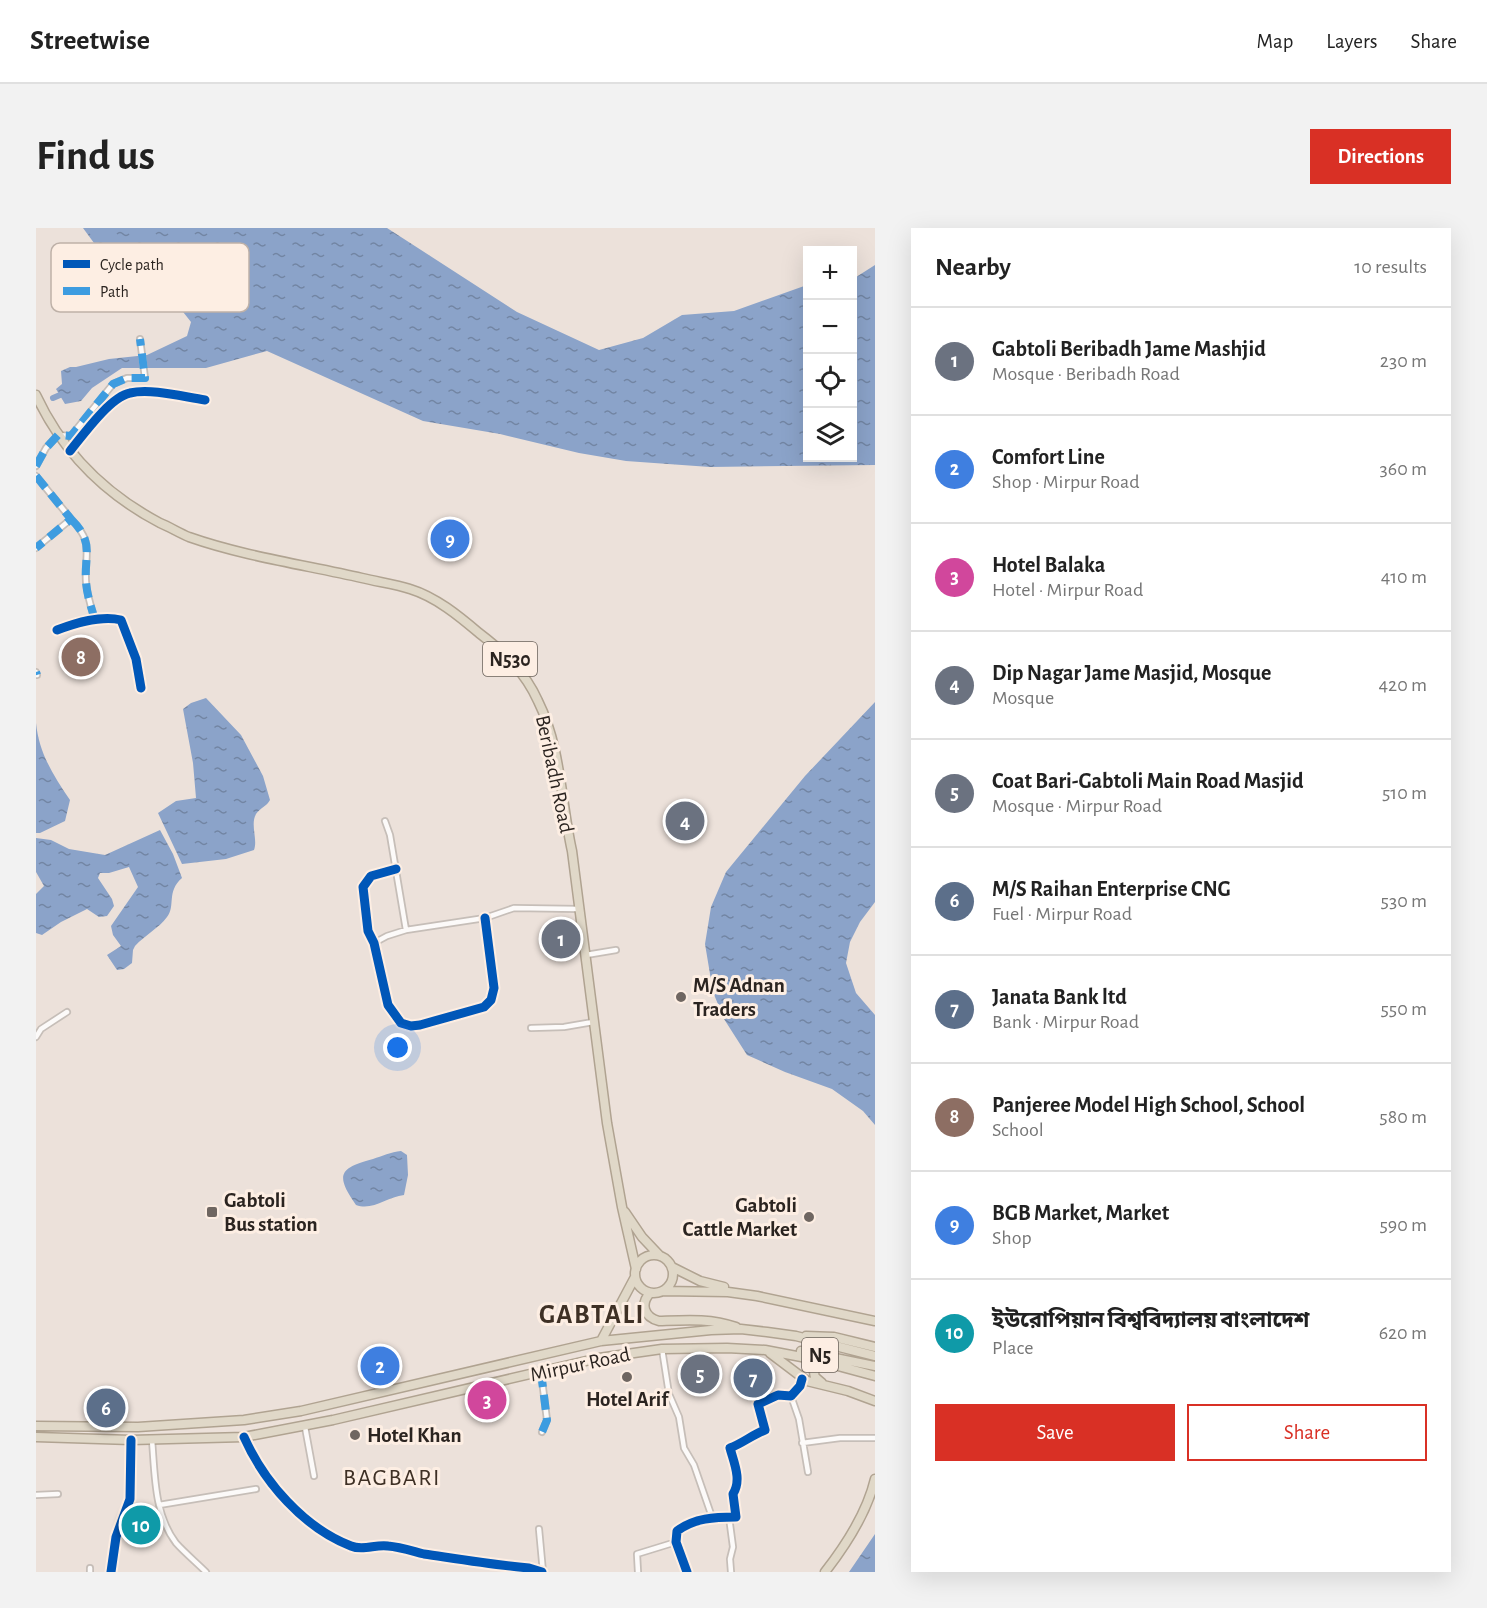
<!DOCTYPE html>
<html lang="en">
<head>
<meta charset="utf-8">
<style>
  body { margin:0; font-family:"Alegreya Sans","Noto Sans Bengali",sans-serif; background:#f2f2f2; color:#222 }
  .controls { position:absolute; right:18px; top:18px; display:grid; overflow:hidden; border-radius:0px; box-shadow:0 6px 24px #0002 }
  .controls button { width:54px; height:54px; display:grid; place-items:center; padding:0; border:0; border-bottom:2px solid #e0e0e0; background:#fff; color:#222; font:30px sans-serif }
  .you { position:absolute; left:362px; top:820px; width:21px; height:21px; margin:-15px; border:4px solid #fff; border-radius:50%; background:#1a73e8; box-shadow:0 0 0 9px #1a73e833 }
  .badge { display:grid; place-items:center; width:39px; height:39px; border-radius:50%; background:#d93025; color:#fff; font-size:20px; font-weight:700 }
  .pin { position:absolute; translate:-50% -50%; border:3px solid #fff; box-shadow:0 2px 6px #0006 }
  .list { margin:0; padding:0; list-style:none }
  h2 { display:flex; justify-content:space-between; align-items:center; height:78px; margin:0; padding:0 24px; font-size:26px }
  h2 small { font-size:20px; font-weight:400; color:#767676 }
  .list li { display:grid; grid-template-columns:39px 1fr auto; gap:18px; align-items:center; box-sizing:border-box; height:108px; padding:0 24px; border-top:2px solid #e0e0e0 }
  .list b { display:block; font-size:22px; white-space:nowrap }
  .list p { margin:0; font-size:20px; white-space:nowrap; color:#767676 }
  .list em { font-size:20px; font-style:normal; color:#767676 }
  .actions { display:flex; gap:12px; padding:18px 24px }
  .actions a { flex:1; padding:14px 0; border:2px solid #d93025; border-radius:0px; text-align:center; font-size:21px; color:#d93025 }
  .actions .main { background:#d93025; color:#fff }
  .icon { flex:none; width:33px; height:33px; fill:none; stroke:currentColor; stroke-width:2; stroke-linecap:round; stroke-linejoin:round }
  .map { position:relative; flex:none; width:839px; height:1344px; overflow:hidden; border-radius:0px }
  header { display:flex; align-items:center; gap:36px; box-sizing:border-box; height:84px; padding:0 30px; background:#fff; border-bottom:2px solid #e0e0e0 }
  header strong { font-size:28px }
  nav { display:flex; gap:33px; margin-inline-start:auto; font-size:21px }
  .intro { display:flex; align-items:center; justify-content:space-between; box-sizing:border-box; height:144px; padding:0 36px }
  h1 { margin:0; font-size:42px }
  .button { padding:15px 27px; border-radius:0px; background:#d93025; color:#fff; font-size:21px; font-weight:700 }
  main { display:flex; gap:36px; padding:0 36px }
  aside { flex:1; background:#fff; border-radius:0px; box-shadow:0 6px 24px #0002 }
  .map>svg:first-child { display:block }
  .water { fill:url(#water-ripples) }
  .lines { fill:none; stroke-linecap:round; stroke-linejoin:round }
  .canal { stroke:#8ba3c9; stroke-width:6 }
  .street-casing { stroke:#c6beb8; stroke-width:8 }
  .highway-casing { stroke:#b0a391; stroke-width:11 }
  .street { stroke:#fcfaf9; stroke-width:4.5 }
  .highway { stroke:#e0d8c8; stroke-width:8 }
  .quiet { stroke:#3d9ce0; stroke-width:8; stroke-dasharray:15 8; stroke-linecap:butt }
  .cycleway-casing { stroke:#fdeee3; stroke-width:13 }
  .cycleway { stroke:#0057b8; stroke-width:9 }
  .poi-dot { fill:#6f6661; stroke:#fdeee3; stroke-width:2 }
  .labels { text-anchor:middle; stroke-width:6; stroke-linejoin:round; paint-order:stroke }
  .shield { fill:#fdeee3; stroke:#6a615a; stroke-width:1.5 }
  .shield-label { font-size:20px; font-weight:bold; fill:#2b2420 }
  .street-label { font-size:21px; fill:#2b2420; stroke:#fdeee3 }
  .poi-label { font-size:21px; font-weight:bold; fill:#2b2420; stroke:#fdeee3; text-anchor:start }
  .quarter-label { font-size:24px; letter-spacing:1.5px; fill:#3e3025; stroke:#fdeee3 }
  .district-label { font-size:27px; font-weight:bold; letter-spacing:1.5px; fill:#3e3025; stroke:#fdeee3 }
  .key { fill:#fdeee3; stroke:#beb1a8; stroke-width:1.5 }
  .key-label { font-size:16px; fill:#2b2420 }
</style>
</head>
<body>
<header>
<strong>Streetwise</strong>
<nav><a>Map</a><a>Layers</a><a>Share</a></nav>
</header>
<div class="intro"><h1>Find us</h1><a class="button">Directions</a></div>
<main>
<div class="map">
<svg width="839" height="1344" viewBox="0 0 839 1344">
  <defs>
    <pattern id="water-ripples" width="26" height="14" patternUnits="userSpaceOnUse" patternTransform="scale(1.5)"><rect width="26" height="14" fill="#8ba3c9"/><path d="M2 4q2-2 4 0t4 0M15 11q2-2 4 0t4 0" fill="none" stroke="#7285a3"/></pattern>
  </defs>
  <rect width="100%" height="100%" fill="#ece1da"/>
  <!-- water -->
  <path class="water" d="M47 0H351L481 84 563 122 607 110 646 87 698 83 771 57 772 230H816L817 51 839 37V237L674 239 590 233 543 225 464 206 387 193 231 123 170 140H86L56 160 45 173 29 176 20 161 26 156 25 143 34 139H40L73 131 111 127 151 108 155 94 140 75 94 47 58 15Z
    M170 470 205 507 227 548 234 572C231 578 224 580 220 586 214 597 222 611 218 622L190 631 146 636 122 585 140 573 160 570 157 535 147 481 155 475Z
    M839 474V674L824 694 814 714 810 735 820 765 839 787V897L827 883 796 861 749 844 711 827 688 791 677 764 669 716 675 679 690 644 769 548Z
    M0 495C3 525 17 547 34 572L29 593 4 605H0Z
    M124 602 137 626 146 650C130 664 140 678 131 689 123 700 109 707 99 718L97 722 96 735 88 741 81 742 71 727 85 718 77 707 75 698 102 659 93 639 73 645H64L62 650 76 671 78 678 71 688 63 689 51 681 25 694 6 707 0 705V666L8 658 0 644V610L15 612 33 621 69 627Z
    M365 923 371 927 372 947 368 967C351 969 337 983 320 977 299 947 303 940 337 931 346 928 355 924 365 923Z
    M839 1306V1344H813Z"/>
  <g class="lines">
    <!-- canal -->
    <path class="canal" d="M17 170 24 167"/>
    <defs>
      <path id="street" d="M35 222C51 201 67 178 91 166 106 158 151 170 169 172
        M0 238 10 220 22 207 35 208 77 156 91 150H109L104 111
        M0 248 35 291 0 320
        M35 291C59 315 48 326 50 354 51 367 55 379 59 392
        M21 402C40 395 65 387 85 392L100 431 105 460
        M0 444 1 447
        M349 593 354 607 370 702
        M360 641 335 648 327 659 332 703 338 715 352 777 365 795 375 798 384 797 448 779 455 772 458 760 449 690
        M338 715 351 708 370 702 449 690 478 680 543 681
        M550 727 580 722
        M495 800 528 799 557 794
        M0 809 5 801 31 784
        M626 1121 633 1166 643 1189 648 1220 658 1237 676 1289
        M505 1144 511 1192 506 1204
        M755 1168 763 1191 772 1244
        M269 1199 278 1248
        M208 1209C228 1254 268 1300 315 1318 327 1323 340 1316 352 1318 364 1319 376 1323 388 1326 422 1331 458 1337 493 1340L506 1344
        M116 1212C119 1247 118 1286 140 1315 149 1325 161 1335 170 1344
        M766 1215 804 1210H839
        M0 1267 22 1266
        M123 1277 220 1261
        M693 1289 697 1319 694 1331 695 1344
        M503 1301 507 1344
        M54 1344V1340
        M75 1344 80 1309 94 1271 95 1212
        M602 1344 601 1326 640 1314
        M651 1344 640 1314 641 1303C658 1290 679 1289 700 1289L697 1266C706 1252 698 1235 694 1220 707 1215 716 1207 729 1202L722 1176 742 1167 755 1168 764 1158 766 1151"/>
      <path id="highway" d="M0 167C26 223 69 266 124 295 134 299 143 305 153 309 207 328 269 337 326 350 342 354 359 356 374 361 400 369 423 388 443 405 468 424 489 444 502 473 525 519 525 574 536 623L571 895 586 979 600 1041
        M589 984 606 1009 624 1028
        M599 1046a19 19 0 1 1 38 0a19 19 0 1 1-38 0Z
        M636 1039 664 1053 688 1059
        M627 1063 692 1064 721 1068 839 1093
        M614 1065C604 1076 608 1089 623 1093 650 1092 674 1090 700 1099
        M770 1108 798 1109 839 1119
        M565 1113 599 1049
        M765 1123 839 1138
        M734 1125 771 1153 812 1163 839 1173
        M786 1155 779 1149C776 1140 781 1135 790 1132
        M0 1198 102 1199 208 1192 265 1183 565 1113 675 1102 705 1101 731 1104 760 1108 839 1128
        M0 1209 95 1212 208 1209 297 1192 563 1130 626 1121 691 1120 729 1122 776 1131 839 1148
        M789 1344C810 1317 831 1285 839 1251"/>
    </defs>
    <!-- street casing -->
    <use href="#street" class="street-casing"/>
    <!-- highway casing -->
    <use href="#highway" class="highway-casing"/>
    <!-- street -->
    <use href="#street" class="street"/>
    <!-- highway -->
    <use href="#highway" class="highway"/>
    <!-- quiet -->
    <path class="quiet" d="M0 238 10 220 22 207 35 208 77 156 91 150H109L104 111
      M0 248 35 291 0 320
      M35 291C59 315 48 326 50 354 51 367 55 379 59 392
      M0 444 1 447
      M505 1144 511 1192 506 1204"/>
    <defs>
      <path id="cycleway" d="M34 223C47 207 74 169 94 165 115 160 148 169 169 172
        M21 402C40 395 65 387 85 392L100 431 105 460
        M360 641 335 648 327 659 332 703 338 715 352 777 365 795 375 798 384 797 448 779 455 772 458 760 449 690
        M208 1209C228 1254 268 1300 315 1318 327 1323 340 1316 352 1318 364 1319 376 1323 388 1326 422 1331 458 1337 493 1340L506 1344
        M75 1344 80 1309 94 1271 95 1212
        M651 1344 640 1314 641 1303C658 1290 679 1289 700 1289L697 1266C706 1252 698 1235 694 1220 707 1215 716 1207 729 1202L722 1176 742 1167 755 1168 764 1158 766 1151"/>
    </defs>
    <!-- cycleway casing -->
    <use href="#cycleway" class="cycleway-casing"/>
    <!-- cycleway -->
    <use href="#cycleway" class="cycleway"/>
  </g>
  <!-- markers -->
  <g class="poi-dot">
    <circle cx="645" cy="769" r="6"/>
    <rect x="170" y="978" width="12" height="12" rx="3"/>
    <circle cx="773" cy="989" r="6"/>
    <circle cx="591" cy="1149" r="6"/>
    <circle cx="319" cy="1207" r="6"/>
  </g>
  <g class="labels">
    <!-- shield labels -->
    <g class="shield">
      <rect x="447" y="414" width="54" height="34" rx="4.5"/>
      <rect x="766" y="1110" width="36" height="34" rx="4.5"/>
    </g>
    <g class="shield-label">
      <text x="474" y="438">N530</text>
      <text x="784" y="1134">N5</text>
    </g>
    <!-- street labels -->
    <g class="street-label">
      <text transform="translate(519 546) rotate(78)" y="7">Beribadh Road</text>
      <text transform="translate(544 1136) rotate(-12)" y="7">Mirpur Road</text>
    </g>
    <!-- poi labels -->
    <g class="poi-label">
      <text x="657" y="764">M/S Adnan<tspan x="657" dy="24">Traders</tspan></text>
      <text x="188" y="979">Gabtoli<tspan x="188" dy="24">Bus station</tspan></text>
      <text x="761" y="984" text-anchor="end">Gabtoli<tspan x="761" dy="24">Cattle Market</tspan></text>
      <text x="591" y="1178" text-anchor="middle">Hotel Arif</text>
      <text x="331" y="1214">Hotel Khan</text>
    </g>
    <!-- quarter labels -->
    <g class="quarter-label">
      <text x="356" y="1257">BAGBARI</text>
    </g>
    <!-- district labels -->
    <g class="district-label">
      <text x="556" y="1095">GABTALI</text>
    </g>
  </g>
  <!-- legend -->
  <rect x="15" y="15" width="198" height="69" rx="9" class="key"/>
  <rect x="27" y="32" width="27" height="8" fill="#0057b8"/>
  <rect x="27" y="59" width="27" height="8" fill="#3d9ce0"/>
  <g class="key-label">
    <text x="64" y="42">Cycle path</text>
    <text x="64" y="69">Path</text>
  </g>
</svg>
<div class="controls">
<button>+</button>
<button>−</button>
<button><svg class="icon" aria-label="locate" viewBox="0 0 24 24"><circle cx="12" cy="12" r="6"/><path d="M12 2v4M12 18v4M2 12h4M18 12h4"/></svg></button>
<button><svg class="icon" aria-label="layers" viewBox="0 0 24 24"><path d="M12 4l9 5-9 5-9-5zM3 14l9 5 9-5"/></svg></button>
</div>
<div class="you"></div>
<div class="pin badge" style="left:525px;top:711px;background:#6b7280">1</div>
<div class="pin badge" style="left:344px;top:1138px;background:#3f7fe0">2</div>
<div class="pin badge" style="left:451px;top:1172px;background:#d1479c">3</div>
<div class="pin badge" style="left:649px;top:593px;background:#6b7280">4</div>
<div class="pin badge" style="left:664px;top:1146px;background:#6b7280">5</div>
<div class="pin badge" style="left:70px;top:1180px;background:#5c6f8a">6</div>
<div class="pin badge" style="left:717px;top:1150px;background:#5c6f8a">7</div>
<div class="pin badge" style="left:45px;top:429px;background:#8d6e63">8</div>
<div class="pin badge" style="left:414px;top:311px;background:#3f7fe0">9</div>
<div class="pin badge" style="left:105px;top:1297px;background:#0f9aa8">10</div>
</div>
<aside>
<h2>Nearby<small>10 results</small></h2>
<ul class="list">
<li><span class="badge" style="background:#6b7280">1</span><div><b>Gabtoli Beribadh Jame Mashjid</b><p>Mosque · Beribadh Road</p></div><em>230 m</em></li>
<li><span class="badge" style="background:#3f7fe0">2</span><div><b>Comfort Line</b><p>Shop · Mirpur Road</p></div><em>360 m</em></li>
<li><span class="badge" style="background:#d1479c">3</span><div><b>Hotel Balaka</b><p>Hotel · Mirpur Road</p></div><em>410 m</em></li>
<li><span class="badge" style="background:#6b7280">4</span><div><b>Dip Nagar Jame Masjid, Mosque</b><p>Mosque</p></div><em>420 m</em></li>
<li><span class="badge" style="background:#6b7280">5</span><div><b>Coat Bari-Gabtoli Main Road Masjid</b><p>Mosque · Mirpur Road</p></div><em>510 m</em></li>
<li><span class="badge" style="background:#5c6f8a">6</span><div><b>M/S Raihan Enterprise CNG</b><p>Fuel · Mirpur Road</p></div><em>530 m</em></li>
<li><span class="badge" style="background:#5c6f8a">7</span><div><b>Janata Bank ltd</b><p>Bank · Mirpur Road</p></div><em>550 m</em></li>
<li><span class="badge" style="background:#8d6e63">8</span><div><b>Panjeree Model High School, School</b><p>School</p></div><em>580 m</em></li>
<li><span class="badge" style="background:#3f7fe0">9</span><div><b>BGB Market, Market</b><p>Shop</p></div><em>590 m</em></li>
<li><span class="badge" style="background:#0f9aa8">10</span><div><b>ইউরোপিয়ান বিশ্ববিদ্যালয় বাংলাদেশ</b><p>Place</p></div><em>620 m</em></li>
</ul>
<div class="actions"><a class="main">Save</a><a>Share</a></div>
</aside>
</main>
</body>
</html>
